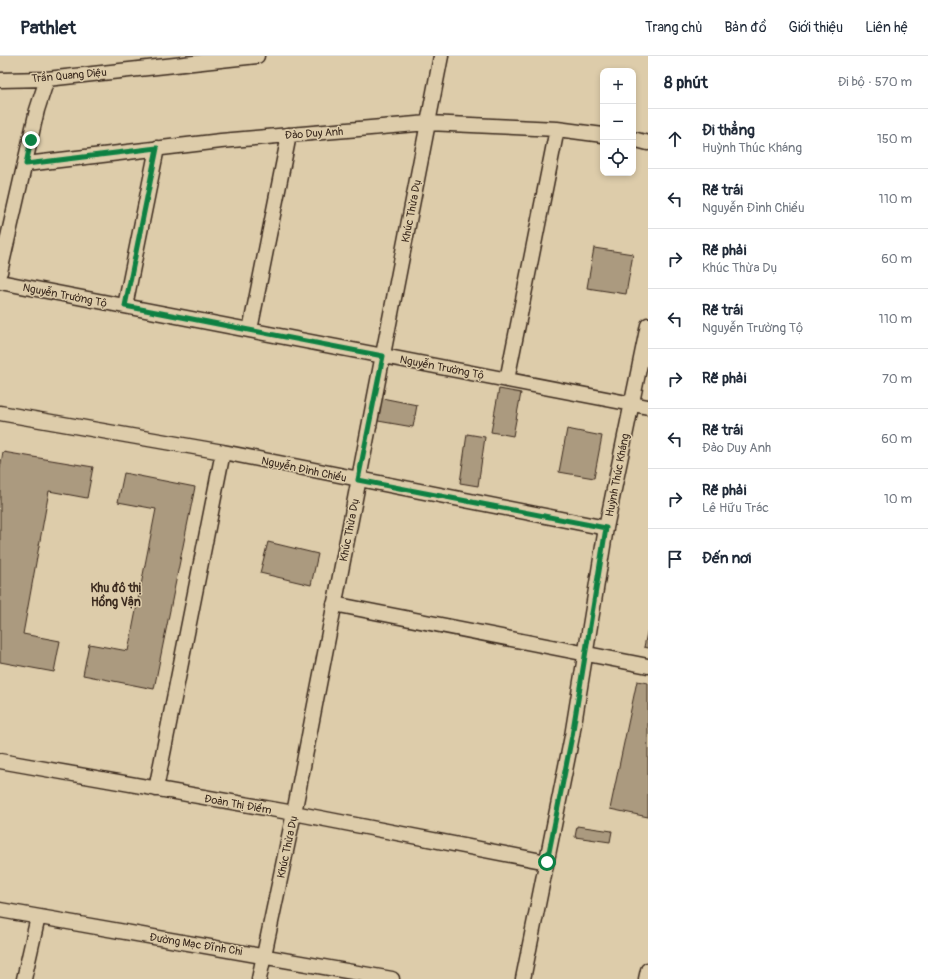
<!DOCTYPE html>
<html lang="vi">
<head>
<meta charset="utf-8">
<style>
  body { margin:0; font-family:Pangolin,sans-serif; background:#f2f2f3; color:#1f2937 }
  .controls { position:absolute; right:12px; top:12px; display:grid; overflow:hidden; border-radius:8px; box-shadow:0 2px 6px #0003 }
  .controls button { width:36px; height:36px; display:grid; place-items:center; padding:0; border:0; border-bottom:1px solid #e0e1e3; background:#fff; color:#1f2937; font:20px sans-serif }
  .stop { position:absolute; width:12px; height:12px; margin:-9px; border:3px solid #0b8043; border-radius:50%; background:#fff }
  .stop.end { background:#0b8043; border-color:#fff; box-shadow:0 1px 4px #0008 }
  .list { margin:0; padding:0; list-style:none }
  h2 { display:flex; justify-content:space-between; align-items:center; height:52px; margin:0; padding:0 16px; font-size:17px }
  h2 small { font-size:13px; font-weight:400; color:#747a83 }
  .list li { display:grid; grid-template-columns:26px 1fr auto; gap:12px; align-items:center; box-sizing:border-box; height:60px; padding:0 16px; border-top:1px solid #e0e1e3 }
  .list b { display:block; font-size:15px; white-space:nowrap }
  .list p { margin:0; font-size:13px; white-space:nowrap; color:#747a83 }
  .list em { font-size:13px; font-style:normal; color:#747a83 }
  .icon { flex:none; width:22px; height:22px; fill:none; stroke:currentColor; stroke-width:2; stroke-linecap:round; stroke-linejoin:round }
  .map { position:relative; flex:none; width:648px; height:923px; overflow:hidden }
  header { display:flex; align-items:center; gap:24px; box-sizing:border-box; height:56px; padding:0 20px; background:#fff; border-bottom:1px solid #e0e1e3 }
  header strong { font-size:19px }
  nav { display:flex; gap:22px; margin-inline-start:auto; font-size:14px }
  main { display:flex }
  aside { flex:1; background:#fff }
  .map>svg:first-child { display:block }
  .building { fill:#ab9a7f; stroke:#3b2a1e }
  .lines { fill:none; stroke-linecap:round; stroke-linejoin:round }
  .minor-casing { stroke:#3b2a1e; stroke-width:17 }
  .minor { stroke:#dca; stroke-width:14 }
  .route { stroke:#0b8043; stroke-width:5 }
  .labels { text-anchor:middle; stroke-width:3; stroke-linejoin:round; paint-order:stroke }
  .street-label { font-size:11px; fill:#3b2a1e; stroke:#dca }
  .neighbourhood-label { font-size:12px; font-weight:bold; fill:#3b2a1e; stroke:#dca }
</style>
</head>
<body>
<header>
<strong>Pathlet</strong>
<nav><a>Trang chủ</a><a>Bản đồ</a><a>Giới thiệu</a><a>Liên hệ</a></nav>
</header>
<main>
<div class="map">
<svg width="648" height="923" viewBox="0 0 648 923">
  <rect width="100%" height="100%" fill="#dca"/>
  <filter id="ink" filterUnits="userSpaceOnUse"><feTurbulence type="fractalNoise" baseFrequency=".025" numOctaves="2"/><feDisplacementMap in="SourceGraphic" scale="8" xChannelSelector="R" yChannelSelector="G"/><feConvolveMatrix kernelMatrix="1 2 1 2 8 2 1 2 1" color-interpolation-filters="sRGB"/></filter>
  <g filter="url(#ink)">
    <!-- building -->
    <path class="building" d="M594 192 633 198 626 238 587 232Z
      M499 333 521 337 513 380 491 376Z
      M382 342 417 349 413 371 378 365Z
      M567 373 602 380 594 422 559 416Z
      M467 378 485 381 478 430 460 427Z
      M3 396 93 411 87 442 49 435 23 578 60 585 54 616 0 606V413Z
      M124 417 195 431 154 633 83 619 89 588 128 595 156 453 118 446Z
      M268 486 318 498 311 529 260 517Z
      M648 572V592L644 591Z
      M637 625 648 627V761L610 753Z
      M577 770 612 775 610 786 575 781Z"/>
    <g class="lines">
      <defs>
        <path id="minor" d="M0 24 47 23 257 0
          M633 83 648 87
          M26 108 221 85 428 67 557 73 603 79
          M0 216 37 54 47 23
          M0 226 648 351
          M125 250 157 92
          M250 274 289 79
          M507 324 557 73
          M0 357 223 396 606 472
          M334 548 648 610
          M0 705 294 757 547 806
          M156 733 223 396
          M0 854 392 923
          M24 923 38 861
          M259 923 294 757 441 0
          M523 923 572 680 606 472 648 269
          M646 923 648 914"/>
      </defs>
      <!-- minor casing -->
      <use href="#minor" class="minor-casing"/>
      <!-- minor -->
      <use href="#minor" class="minor"/>
    </g>
  </g>
  <g class="lines" filter="url(#ink)">
    <!-- route -->
    <path class="route" d="M31 84 26 108 157 92 125 250 383 300 358 424 606 472 572 680 547 806"/>
  </g>
  <g class="labels">
    <!-- street labels -->
    <g class="street-label">
      <text transform="translate(69 19) rotate(-5)" y="4">Trần Quang Diệu</text>
      <text transform="translate(314 77) rotate(-4)" y="4">Đào Duy Anh</text>
      <text transform="translate(411 155) rotate(-79)" y="4">Khúc Thừa Dụ</text>
      <text transform="translate(65 239) rotate(11)" y="4">Nguyễn Trường Tộ</text>
      <text transform="translate(442 311) rotate(11)" y="4">Nguyễn Trường Tộ</text>
      <text transform="translate(304 413) rotate(12)" y="4">Nguyễn Đình Chiểu</text>
      <text transform="translate(617 419) rotate(-79)" y="4">Huỳnh Thúc Kháng</text>
      <text transform="translate(349 474) rotate(-79)" y="4">Khúc Thừa Dụ</text>
      <text transform="translate(238 748) rotate(10)" y="4">Đoàn Thị Điểm</text>
      <text transform="translate(287 791) rotate(-78)" y="4">Khúc Thừa Dụ</text>
      <text transform="translate(196 888) rotate(9)" y="4">Đường Mạc Đĩnh Chi</text>
    </g>
    <!-- neighbourhood labels -->
    <g class="neighbourhood-label">
      <text x="116" y="536">Khu đô thị<tspan x="116" dy="14">Hồng Vận</tspan></text>
    </g>
  </g>
</svg>
<div class="controls">
<button>+</button>
<button>−</button>
<button><svg class="icon" aria-label="locate" viewBox="0 0 24 24"><circle cx="12" cy="12" r="6"/><path d="M12 2v4M12 18v4M2 12h4M18 12h4"/></svg></button>
</div>
<div class="stop" style="left:547px;top:806px"></div>
<div class="stop end" style="left:31px;top:84px"></div>
</div>
<aside>
<h2>8 phút<small>Đi bộ · 570 m</small></h2>
<ul class="list">
<li><svg class="icon" aria-label="ahead" viewBox="0 0 24 24"><path d="M12 20V5M6 11l6-6 6 6"/></svg><div><b>Đi thẳng</b><p>Huỳnh Thúc Kháng</p></div><em>150 m</em></li>
<li><svg class="icon" aria-label="left" viewBox="0 0 24 24"><path d="M17 20v-9H6M10 6l-5 5 5 5"/></svg><div><b>Rẽ trái</b><p>Nguyễn Đình Chiểu</p></div><em>110 m</em></li>
<li><svg class="icon" aria-label="right" viewBox="0 0 24 24"><path d="M7 20v-9h11M14 6l5 5-5 5"/></svg><div><b>Rẽ phải</b><p>Khúc Thừa Dụ</p></div><em>60 m</em></li>
<li><svg class="icon" aria-label="left" viewBox="0 0 24 24"><path d="M17 20v-9H6M10 6l-5 5 5 5"/></svg><div><b>Rẽ trái</b><p>Nguyễn Trường Tộ</p></div><em>110 m</em></li>
<li><svg class="icon" aria-label="right" viewBox="0 0 24 24"><path d="M7 20v-9h11M14 6l5 5-5 5"/></svg><div><b>Rẽ phải</b></div><em>70 m</em></li>
<li><svg class="icon" aria-label="left" viewBox="0 0 24 24"><path d="M17 20v-9H6M10 6l-5 5 5 5"/></svg><div><b>Rẽ trái</b><p>Đào Duy Anh</p></div><em>60 m</em></li>
<li><svg class="icon" aria-label="right" viewBox="0 0 24 24"><path d="M7 20v-9h11M14 6l5 5-5 5"/></svg><div><b>Rẽ phải</b><p>Lê Hữu Trác</p></div><em>10 m</em></li>
<li><svg class="icon" aria-label="arrive" viewBox="0 0 24 24"><path d="M6 21V4h12l-3 4 3 4H6"/></svg><div><b>Đến nơi</b></div></li>
</ul>
</aside>
</main>
</body>
</html>
